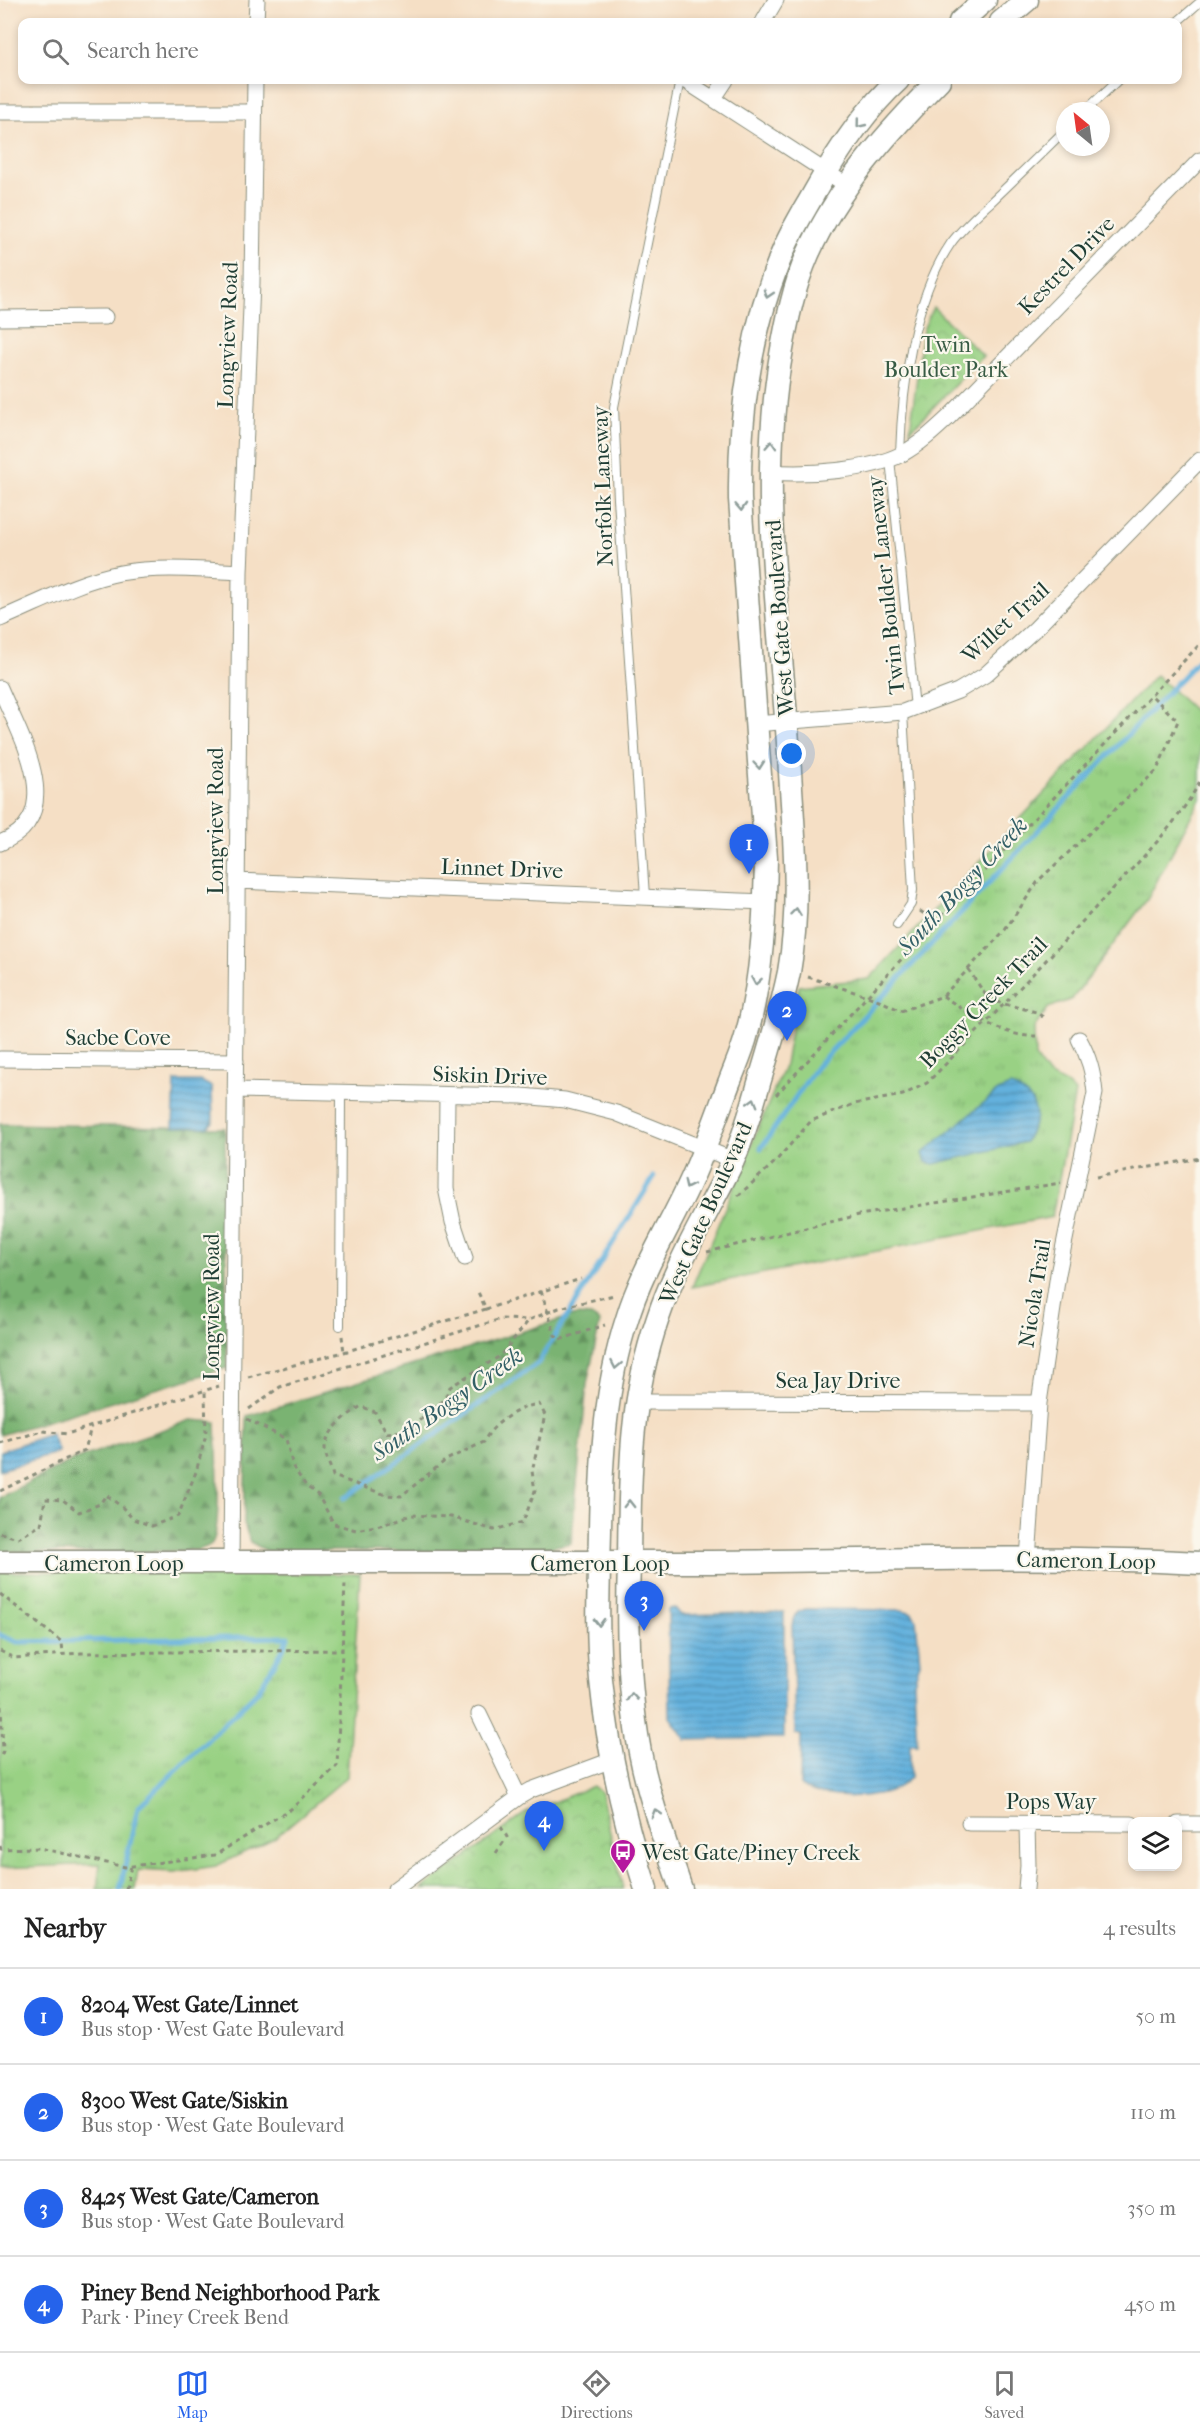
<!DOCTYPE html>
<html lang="en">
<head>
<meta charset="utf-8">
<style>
  body { margin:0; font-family:"IM FELL French Canon",serif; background:#f2f2f2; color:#222 }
  .controls { position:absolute; right:18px; bottom:18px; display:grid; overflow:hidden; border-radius:12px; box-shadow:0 3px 9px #0003 }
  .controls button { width:54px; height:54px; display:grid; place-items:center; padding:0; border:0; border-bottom:2px solid #e0e0e0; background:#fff; color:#222; font:30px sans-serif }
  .compass { position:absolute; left:1056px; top:102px; width:54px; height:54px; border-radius:50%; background:#fff; box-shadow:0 3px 9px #0003; rotate:331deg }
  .you { position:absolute; left:792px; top:754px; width:21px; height:21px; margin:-15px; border:4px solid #fff; border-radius:50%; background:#1a73e8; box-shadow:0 0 0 9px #1a73e833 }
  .badge { display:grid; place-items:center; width:39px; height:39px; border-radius:50%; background:#2563eb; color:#fff; font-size:20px; font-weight:700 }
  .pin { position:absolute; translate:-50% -50px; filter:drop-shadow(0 2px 3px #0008) }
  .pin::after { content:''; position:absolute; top:32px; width:21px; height:18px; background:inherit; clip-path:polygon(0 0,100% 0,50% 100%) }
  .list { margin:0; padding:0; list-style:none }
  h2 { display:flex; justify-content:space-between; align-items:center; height:78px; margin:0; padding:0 24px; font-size:26px }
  h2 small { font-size:20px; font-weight:400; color:#767676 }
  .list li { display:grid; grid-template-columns:39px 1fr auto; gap:18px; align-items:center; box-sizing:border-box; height:96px; padding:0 24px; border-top:2px solid #e0e0e0 }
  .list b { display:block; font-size:22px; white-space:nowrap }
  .list p { margin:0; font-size:20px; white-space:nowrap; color:#767676 }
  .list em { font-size:20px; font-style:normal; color:#767676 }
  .icon { flex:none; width:33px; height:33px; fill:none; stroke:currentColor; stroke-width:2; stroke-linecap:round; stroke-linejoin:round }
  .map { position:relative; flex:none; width:1200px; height:1889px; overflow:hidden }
  .search { position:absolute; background:#fff; box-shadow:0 3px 9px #0003; left:18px; right:18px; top:18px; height:66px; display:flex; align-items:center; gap:15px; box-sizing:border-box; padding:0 21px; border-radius:12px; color:#767676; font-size:22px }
  .sheet { height:462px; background:#fff }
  nav { display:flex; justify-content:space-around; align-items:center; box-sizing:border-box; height:84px; border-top:2px solid #e0e0e0; background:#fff; font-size:16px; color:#767676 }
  nav a { display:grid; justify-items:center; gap:3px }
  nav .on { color:#2563eb }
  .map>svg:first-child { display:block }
  .grass { fill:url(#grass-tufts); stroke:#5c875c; stroke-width:1.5 }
  .forest { fill:url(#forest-firs); stroke:#4c7853; stroke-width:1.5 }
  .park { fill:url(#park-crowns); stroke:#5c875c; stroke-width:1.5 }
  .water { fill:url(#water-rules); stroke:#417788; stroke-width:1.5 }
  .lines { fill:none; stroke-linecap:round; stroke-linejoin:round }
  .stream { stroke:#63b1dd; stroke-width:5 }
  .lane-casing { stroke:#8a8e7c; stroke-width:10 }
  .street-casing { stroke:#8a8e7c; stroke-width:17 }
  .secondary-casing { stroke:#8a8e7c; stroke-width:25 }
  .path { stroke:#8a8e7c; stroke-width:3; stroke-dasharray:4.5 4.5; stroke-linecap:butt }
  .lane { stroke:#fff; stroke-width:8 }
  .street { stroke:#fff; stroke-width:15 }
  .secondary { stroke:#fff; stroke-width:22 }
  .oneway { stroke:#8f9e9a }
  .labels { text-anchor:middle; stroke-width:4.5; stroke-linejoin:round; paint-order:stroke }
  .street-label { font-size:22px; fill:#1f3d34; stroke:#fbf7ec }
  .park-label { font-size:22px; fill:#375b44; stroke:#fbf7ec }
  .poi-label { font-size:22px; fill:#1f3d34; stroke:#fbf7ec; text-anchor:start }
  .water-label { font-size:24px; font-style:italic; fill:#336067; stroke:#fbf7ec }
</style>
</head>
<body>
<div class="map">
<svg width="1200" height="1889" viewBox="0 0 1200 1889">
  <defs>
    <pattern id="grass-tufts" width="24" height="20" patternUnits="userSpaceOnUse" patternTransform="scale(1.5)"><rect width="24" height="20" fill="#99d184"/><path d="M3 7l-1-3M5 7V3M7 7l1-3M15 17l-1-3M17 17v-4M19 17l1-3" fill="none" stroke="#83b473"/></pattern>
    <pattern id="forest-firs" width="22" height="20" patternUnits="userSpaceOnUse" patternTransform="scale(1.5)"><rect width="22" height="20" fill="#7ab372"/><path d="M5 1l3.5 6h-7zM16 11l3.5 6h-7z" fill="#63935e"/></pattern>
    <pattern id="park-crowns" width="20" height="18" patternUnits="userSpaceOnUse" patternTransform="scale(1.5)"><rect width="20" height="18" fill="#99d184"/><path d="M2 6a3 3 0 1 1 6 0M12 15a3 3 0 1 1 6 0" fill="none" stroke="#83b473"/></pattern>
    <pattern id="water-rules" width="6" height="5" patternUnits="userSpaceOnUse" patternTransform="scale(1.5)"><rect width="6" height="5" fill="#63b1dd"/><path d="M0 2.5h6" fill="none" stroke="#5191b4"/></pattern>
  </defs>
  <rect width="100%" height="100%" fill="#fbf7ec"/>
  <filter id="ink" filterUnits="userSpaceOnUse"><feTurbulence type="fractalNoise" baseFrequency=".0167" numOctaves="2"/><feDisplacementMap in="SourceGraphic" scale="12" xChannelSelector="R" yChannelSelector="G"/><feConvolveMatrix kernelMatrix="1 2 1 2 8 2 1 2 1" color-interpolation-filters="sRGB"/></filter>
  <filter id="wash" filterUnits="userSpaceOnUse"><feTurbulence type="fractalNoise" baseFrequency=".008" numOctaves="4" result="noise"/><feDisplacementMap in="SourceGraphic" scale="24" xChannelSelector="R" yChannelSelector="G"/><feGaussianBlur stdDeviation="1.35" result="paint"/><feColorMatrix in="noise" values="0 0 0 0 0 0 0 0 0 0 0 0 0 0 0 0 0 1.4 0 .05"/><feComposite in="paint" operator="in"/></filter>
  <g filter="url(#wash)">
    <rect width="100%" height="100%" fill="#f5dfc5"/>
    <!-- grass -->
    <path class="grass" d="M1156 675 1200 716V799L1148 898 1072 999 1048 1008 1034 1028 1035 1057 1048 1075 1068 1085 1075 1092 1052 1217 692 1287 785 1064 799 986 869 979Z
      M0 1572 360 1574 347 1777 274 1838 216 1866 174 1872 138 1870 135 1889H97L100 1864 0 1868Z"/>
    <!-- forest -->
    <path class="forest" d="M0 1124 225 1128 227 1368 0 1435Z
      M576 1315 591 1316 600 1322 587 1384 571 1543 530 1551H267L250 1542 244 1523 247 1416Z
      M191 1420 216 1422C216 1442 223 1533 211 1544 208 1547 202 1548 198 1550L92 1553 0 1551V1497L73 1460Z"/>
    <!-- park -->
    <path class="park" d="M933 307 983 356 910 431 923 330Z
      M593 1786 601 1793 623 1889H422L524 1814Z"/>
    <!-- water -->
    <path class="water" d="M175 1081H201L212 1087 213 1122 208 1127H173Z
      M1010 1086C1020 1089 1023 1091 1030 1099 1042 1115 1033 1126 1025 1142L934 1164 926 1162 923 1153 998 1091Z
      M51 1434 59 1452 0 1470V1451Z
      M675 1608 681 1615 784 1612V1738L686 1740 670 1717 668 1609Z
      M806 1609 903 1610 912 1613 916 1619 920 1662 914 1682 917 1745H910V1777C907 1780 904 1784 900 1786 879 1800 820 1800 800 1785L801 1735 795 1734 792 1626C794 1616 796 1611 806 1609Z"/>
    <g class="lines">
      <!-- stream -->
      <path class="stream" d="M761 1148 817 1066 1200 658
        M345 1498 538 1363 654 1177
        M0 1635 17 1642 288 1637 282 1651 258 1691 138 1807 120 1889"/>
    </g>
  </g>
  <g filter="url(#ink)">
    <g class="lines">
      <defs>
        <path id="lane" d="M1177 22 1200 2
          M1085 111 1118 80
          M900 454C902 387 913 299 951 243 963 227 978 214 993 200 1017 177 1041 154 1065 130
          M890 459 915 708
          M645 896 618 499 614 407 680 80
          M897 925 911 904 913 890 903 712
          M340 1326 341 1093"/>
        <path id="street" d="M256 22 257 0
          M763 22 776 0
          M684 80 848 186
          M714 98 726 80
          M0 112H254
          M0 318 105 317
          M770 472C807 475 869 471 902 454 920 444 934 431 949 417L1200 160
          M0 619C39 603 78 581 120 573 159 566 200 570 240 572
          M0 688C19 734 70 816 0 843
          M755 724 903 712 958 691 985 675 1036 628 1200 460
          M237 881 766 902
          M0 1059 236 1061
          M235 1090 522 1096 565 1100 616 1113 733 1160
          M447 1096 446 1188 453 1222 465 1258
          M637 1402 1039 1403
          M1028 1559 1039 1403 1058 1274 1095 1093C1093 1072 1089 1057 1079 1039
          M231 1563 240 572 252 283 255 80
          M479 1714 519 1797
          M969 1823 1132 1824
          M1178 1824H1200
          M395 1889 519 1797 531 1790 612 1760
          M1026 1889 1028 1866 1027 1825"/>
        <path id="secondary" d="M960 22 985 0
          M1001 22 1027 0
          M0 1562C231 1563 462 1564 694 1562 862 1561 1032 1554 1200 1563
          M646 1889C624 1821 608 1751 601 1680 596 1630 599 1580 600 1530 601 1460 605 1387 627 1319 642 1269 671 1225 692 1178 706 1147 717 1115 729 1083 735 1067 743 1050 747 1033 762 977 765 915 766 858L740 499C739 413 750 328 784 249 792 230 804 211 814 193 837 152 864 111 898 80
          M681 1889C666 1844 649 1799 640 1752 628 1690 627 1626 629 1562 630 1475 629 1402 658 1318 676 1264 707 1214 732 1163 745 1135 753 1103 762 1073 772 1040 782 1006 789 972 801 905 794 839 790 772 782 634 757 492 781 355 787 320 794 286 808 254 838 187 889 131 939 80"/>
      </defs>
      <!-- lane casing -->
      <use href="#lane" class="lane-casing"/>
      <!-- street casing -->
      <use href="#street" class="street-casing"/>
      <!-- secondary casing -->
      <use href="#secondary" class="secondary-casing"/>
      <!-- path -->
      <path class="path" d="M920 911 936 922
        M968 969 989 1000 1036 1012 1043 1017
        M808 977 879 1000 901 1011 943 996 1005 930 1039 880 1157 770 1178 721 1151 695
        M943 996C968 1013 1005 1038 1036 1036
        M776 1095 932 926 1200 644
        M1096 1177 1200 1158
        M738 1196 775 1162 811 1121 854 1104 903 1095 927 1083C988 1021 1049 958 1108 894 1141 859 1178 824 1200 781
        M707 1252 859 1215 1061 1183
        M541 1291 555 1335 559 1340 605 1325
        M486 1309 581 1279
        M342 1336 344 1352
        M248 1377 344 1352 486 1309 477 1290
        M249 1409 280 1387 501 1319 529 1320
        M247 1419 286 1439 293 1467 306 1486 318 1495 334 1524 356 1530 385 1524 411 1515 451 1517 494 1530 523 1522 535 1491 532 1471 545 1415 539 1404C520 1406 491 1424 484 1442L446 1460 401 1496 386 1495 333 1476C331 1468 325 1456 325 1448 327 1429 347 1416 361 1406L375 1412 387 1433 406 1431 430 1412 444 1400 450 1387 500 1356 529 1320 559 1308 614 1295
        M0 1443 43 1431 67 1434 219 1386
        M0 1491 85 1450 91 1427
        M0 1533 18 1538 41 1525 45 1499 63 1500 79 1512 100 1504 106 1495 122 1507 133 1519 152 1526 178 1516 196 1472 206 1435 205 1391
        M0 1594 62 1642 63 1654
        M0 1651 14 1658 81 1653 342 1650
        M0 1688 3 1751 0 1759
        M0 1846 1 1849 39 1848 125 1867 215 1855 291 1809 337 1766 345 1583
        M496 1853 507 1837 501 1827
        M126 1889 131 1866"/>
      <!-- lane -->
      <use href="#lane" class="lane"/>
      <!-- street -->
      <use href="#street" class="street"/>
      <!-- secondary -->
      <use href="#secondary" class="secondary"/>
    </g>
    <!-- one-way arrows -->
    <defs><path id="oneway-chevron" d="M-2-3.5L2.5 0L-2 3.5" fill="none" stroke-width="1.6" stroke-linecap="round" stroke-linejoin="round" transform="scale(1.5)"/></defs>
    <g class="oneway">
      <use href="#oneway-chevron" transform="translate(860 124) rotate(129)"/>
      <use href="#oneway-chevron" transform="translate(768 294) rotate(108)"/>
      <use href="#oneway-chevron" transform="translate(771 445) rotate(-87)"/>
      <use href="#oneway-chevron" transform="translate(741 507) rotate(87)"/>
      <use href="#oneway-chevron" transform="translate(759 765) rotate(85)"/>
      <use href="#oneway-chevron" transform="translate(796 912) rotate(-83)"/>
      <use href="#oneway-chevron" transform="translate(756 981) rotate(99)"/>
      <use href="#oneway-chevron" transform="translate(753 1102) rotate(-74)"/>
      <use href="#oneway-chevron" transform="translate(688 1185) rotate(115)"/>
      <use href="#oneway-chevron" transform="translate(616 1365) rotate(101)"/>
      <use href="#oneway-chevron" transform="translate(629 1504) rotate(-90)"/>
      <use href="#oneway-chevron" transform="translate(599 1622) rotate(89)"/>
      <use href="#oneway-chevron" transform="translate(632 1697) rotate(-94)"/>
      <use href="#oneway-chevron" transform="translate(656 1813) rotate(-107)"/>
    </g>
  </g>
  <!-- icons -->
  <defs>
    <symbol id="bus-pin" viewBox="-11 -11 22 30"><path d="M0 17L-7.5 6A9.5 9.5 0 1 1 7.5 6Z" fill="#b5179e" stroke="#fbf7ec"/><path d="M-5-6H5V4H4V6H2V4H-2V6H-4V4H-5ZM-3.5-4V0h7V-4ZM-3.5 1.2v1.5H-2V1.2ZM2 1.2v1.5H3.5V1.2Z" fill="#fff"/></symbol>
  </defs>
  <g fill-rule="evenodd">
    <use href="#bus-pin" x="608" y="1837" width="30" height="40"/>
  </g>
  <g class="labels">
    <!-- street labels -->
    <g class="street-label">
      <text transform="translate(1066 265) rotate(-46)" y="8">Kestrel Drive</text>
      <text transform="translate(227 335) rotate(-88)" y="8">Longview Road</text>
      <text transform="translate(602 486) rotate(-92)" y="8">Norfolk Laneway</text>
      <text transform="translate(885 585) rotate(-96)" y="8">Twin Boulder Laneway</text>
      <text transform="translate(779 618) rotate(-94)" y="8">West Gate Boulevard</text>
      <text transform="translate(1005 622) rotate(-42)" y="8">Willet Trail</text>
      <text transform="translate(215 821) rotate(-90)" y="8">Longview Road</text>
      <text transform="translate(502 868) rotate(2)" y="8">Linnet Drive</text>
      <text transform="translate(983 1002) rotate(-46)" y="8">Boggy Creek Trail</text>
      <text x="118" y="1045">Sacbe Cove</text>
      <text transform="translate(490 1075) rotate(2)" y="8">Siskin Drive</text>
      <text transform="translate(705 1213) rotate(-66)" y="8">West Gate Boulevard</text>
      <text transform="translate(1034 1293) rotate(-81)" y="8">Nicola Trail</text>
      <text transform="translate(211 1307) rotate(-90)" y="8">Longview Road</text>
      <text x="838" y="1388">Sea Jay Drive</text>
      <text transform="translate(1086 1560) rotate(1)" y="8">Cameron Loop</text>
      <text x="114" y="1571">Cameron Loop</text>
      <text x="600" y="1571">Cameron Loop</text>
      <text x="1051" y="1809">Pops Way</text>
    </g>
    <!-- park labels -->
    <g class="park-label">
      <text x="946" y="352">Twin<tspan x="946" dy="25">Boulder Park</tspan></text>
    </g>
    <!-- poi labels -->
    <g class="poi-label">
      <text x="642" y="1860">West Gate/Piney Creek</text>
    </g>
    <!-- water labels -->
    <g class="water-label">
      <text transform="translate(962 886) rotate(-47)" y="8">South Boggy Creek</text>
      <text transform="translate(447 1404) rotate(-35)" y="8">South Boggy Creek</text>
    </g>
  </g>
</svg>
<div class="controls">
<button><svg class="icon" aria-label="layers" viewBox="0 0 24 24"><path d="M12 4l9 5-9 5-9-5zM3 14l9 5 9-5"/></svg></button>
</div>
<svg class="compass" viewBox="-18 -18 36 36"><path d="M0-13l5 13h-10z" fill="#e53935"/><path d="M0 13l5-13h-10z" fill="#767676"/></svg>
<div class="you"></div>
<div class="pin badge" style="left:749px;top:874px">1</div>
<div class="pin badge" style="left:787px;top:1041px">2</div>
<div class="pin badge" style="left:644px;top:1631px">3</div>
<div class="pin badge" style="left:544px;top:1851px">4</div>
<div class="search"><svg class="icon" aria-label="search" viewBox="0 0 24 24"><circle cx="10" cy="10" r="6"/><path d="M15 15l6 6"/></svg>Search here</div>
</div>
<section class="sheet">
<h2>Nearby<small>4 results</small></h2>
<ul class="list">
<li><span class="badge">1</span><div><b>8204 West Gate/Linnet</b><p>Bus stop · West Gate Boulevard</p></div><em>50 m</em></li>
<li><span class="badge">2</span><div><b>8300 West Gate/Siskin</b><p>Bus stop · West Gate Boulevard</p></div><em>110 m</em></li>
<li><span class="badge">3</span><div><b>8425 West Gate/Cameron</b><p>Bus stop · West Gate Boulevard</p></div><em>350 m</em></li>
<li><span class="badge">4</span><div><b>Piney Bend Neighborhood Park</b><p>Park · Piney Creek Bend</p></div><em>450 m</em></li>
</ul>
</section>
<nav>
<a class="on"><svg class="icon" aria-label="map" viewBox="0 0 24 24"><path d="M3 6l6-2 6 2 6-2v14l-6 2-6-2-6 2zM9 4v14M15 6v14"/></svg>Map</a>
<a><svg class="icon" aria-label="directions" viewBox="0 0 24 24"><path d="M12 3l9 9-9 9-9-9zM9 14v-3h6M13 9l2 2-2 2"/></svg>Directions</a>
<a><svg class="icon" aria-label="saved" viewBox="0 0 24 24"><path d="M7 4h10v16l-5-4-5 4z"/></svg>Saved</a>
</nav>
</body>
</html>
